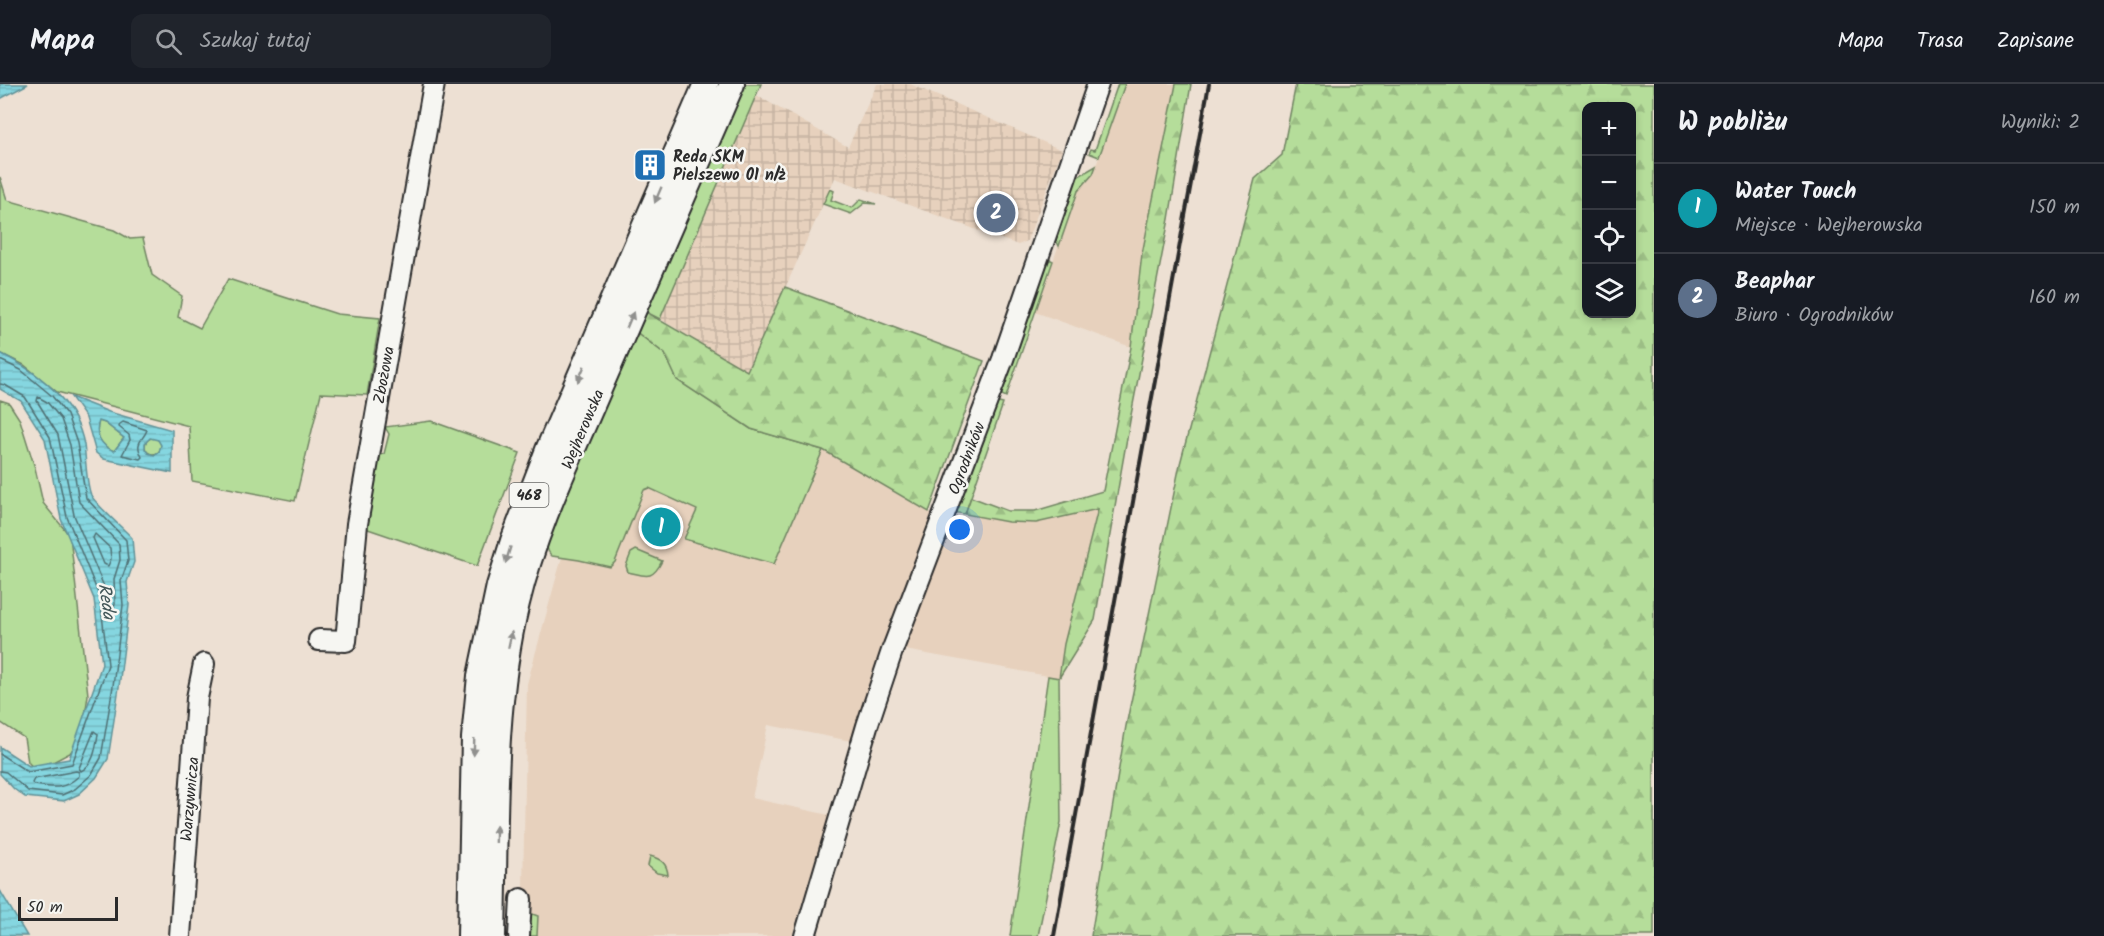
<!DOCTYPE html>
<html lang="pl">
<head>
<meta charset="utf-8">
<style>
  body { margin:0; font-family:Kalam,sans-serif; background:#20242c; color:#f1f3f6 }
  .controls { position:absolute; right:18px; top:18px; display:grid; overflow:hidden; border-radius:12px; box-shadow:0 3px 9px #0003 }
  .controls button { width:54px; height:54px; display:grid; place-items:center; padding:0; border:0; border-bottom:2px solid #363941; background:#171b24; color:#f1f3f6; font:30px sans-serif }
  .scale { position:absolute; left:18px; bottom:15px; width:100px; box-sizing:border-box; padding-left:6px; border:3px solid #2b2b2b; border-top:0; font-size:16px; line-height:21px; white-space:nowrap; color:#2b2b2b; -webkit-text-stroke:4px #f6f6f2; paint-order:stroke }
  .you { position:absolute; left:960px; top:446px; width:21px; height:21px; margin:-15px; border:4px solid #fff; border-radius:50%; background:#1a73e8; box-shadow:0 0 0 9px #1a73e833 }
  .badge { display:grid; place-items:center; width:39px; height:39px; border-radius:50%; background:#0f766e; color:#fff; font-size:20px; font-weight:700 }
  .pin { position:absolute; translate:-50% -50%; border:3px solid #fff; box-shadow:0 2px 6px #0006 }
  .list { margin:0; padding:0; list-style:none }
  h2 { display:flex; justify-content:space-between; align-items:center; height:78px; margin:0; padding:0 24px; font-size:26px }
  h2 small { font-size:20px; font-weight:400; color:#9ea1a6 }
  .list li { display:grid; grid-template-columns:39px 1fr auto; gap:18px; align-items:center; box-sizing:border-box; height:90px; padding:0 24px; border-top:2px solid #363941 }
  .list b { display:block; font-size:22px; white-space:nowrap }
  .list p { margin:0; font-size:20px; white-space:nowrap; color:#9ea1a6 }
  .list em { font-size:20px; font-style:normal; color:#9ea1a6 }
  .icon { flex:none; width:33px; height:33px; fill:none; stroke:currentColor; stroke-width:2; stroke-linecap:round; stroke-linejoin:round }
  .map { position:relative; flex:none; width:1654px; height:852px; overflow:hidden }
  header { display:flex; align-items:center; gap:36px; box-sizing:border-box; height:84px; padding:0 30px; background:#171b24; border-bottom:2px solid #363941 }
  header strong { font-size:28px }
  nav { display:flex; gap:33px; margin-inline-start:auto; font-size:21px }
  .search { width:420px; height:54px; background:#20242c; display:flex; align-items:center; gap:15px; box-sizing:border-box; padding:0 21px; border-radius:12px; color:#9ea1a6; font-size:22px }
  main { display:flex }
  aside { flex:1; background:#171b24 }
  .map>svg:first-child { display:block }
  .built { fill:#e7d1bd }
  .industrial { fill:url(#industrial-grid) }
  .grass { fill:#b5dd9a; stroke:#708462; stroke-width:1.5 }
  .forest { fill:url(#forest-firs); stroke:#708462; stroke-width:1.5; fill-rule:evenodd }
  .water { fill:url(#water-rules); stroke:#619298; stroke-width:1.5; fill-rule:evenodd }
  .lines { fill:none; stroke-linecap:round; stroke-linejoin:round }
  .shore { stroke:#4f6f73; stroke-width:1.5 }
  .minor-casing { stroke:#2b2b2b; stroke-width:24 }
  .major-casing { stroke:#2b2b2b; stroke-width:28 }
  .minor { stroke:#f6f6f2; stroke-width:20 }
  .major { stroke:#f6f6f2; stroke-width:24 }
  .rail { stroke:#2b2b2b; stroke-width:4 }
  .oneway { fill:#90908e }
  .labels { text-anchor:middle; stroke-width:5; stroke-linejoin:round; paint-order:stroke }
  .shield { fill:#f6f6f2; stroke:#686867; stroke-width:1.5 }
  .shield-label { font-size:15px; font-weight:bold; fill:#2b2b2b }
  .poi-label { font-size:16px; font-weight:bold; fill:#2b2b2b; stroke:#f6f6f2; text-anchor:start }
  .street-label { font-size:16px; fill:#2b2b2b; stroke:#f6f6f2 }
  .water-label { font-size:18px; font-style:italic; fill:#425658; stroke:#f6f6f2 }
</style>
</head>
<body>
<header>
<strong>Mapa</strong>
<div class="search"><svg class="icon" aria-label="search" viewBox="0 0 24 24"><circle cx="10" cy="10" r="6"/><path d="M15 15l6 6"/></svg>Szukaj tutaj</div>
<nav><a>Mapa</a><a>Trasa</a><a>Zapisane</a></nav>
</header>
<main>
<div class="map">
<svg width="1654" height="852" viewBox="0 0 1654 852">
  <defs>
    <pattern id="industrial-grid" width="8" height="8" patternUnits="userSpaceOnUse" patternTransform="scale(1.5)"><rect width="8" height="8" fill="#e7d1bd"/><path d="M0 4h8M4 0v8" fill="none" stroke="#c6b4a3"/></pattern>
    <pattern id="forest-firs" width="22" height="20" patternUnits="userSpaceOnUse" patternTransform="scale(1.5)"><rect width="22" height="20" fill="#b5dd9a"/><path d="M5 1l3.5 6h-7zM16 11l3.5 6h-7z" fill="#9cbe85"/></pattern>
    <pattern id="water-rules" width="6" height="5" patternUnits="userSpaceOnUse" patternTransform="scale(1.5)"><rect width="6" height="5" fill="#85d6e0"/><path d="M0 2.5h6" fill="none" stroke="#73b8c0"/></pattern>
  </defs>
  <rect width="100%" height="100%" fill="#ede0d3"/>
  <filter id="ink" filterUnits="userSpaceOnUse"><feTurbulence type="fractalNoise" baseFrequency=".0167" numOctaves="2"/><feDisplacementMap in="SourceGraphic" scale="12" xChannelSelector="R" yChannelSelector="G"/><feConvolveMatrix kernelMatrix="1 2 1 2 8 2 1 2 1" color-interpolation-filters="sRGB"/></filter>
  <g filter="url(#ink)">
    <!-- built -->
    <path class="built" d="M1125 0H1176L1142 170 1131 263 1035 228 1078 107 1093 90Z
      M823 366 929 428 948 435 951 428 1008 438 1036 439 1098 424 1064 560 1059 594 883 562 851 657 768 641 752 714 829 731 792 852H522L527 600 562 473 615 478 644 406 649 404 697 426 684 455 774 479Z"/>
    <!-- industrial -->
    <path class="industrial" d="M877 0H910L1062 66 1027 157 1018 161 835 94 747 288 660 235 756 11 848 63Z"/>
    <!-- grass -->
    <path class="grass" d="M743 0H761L660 235 644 227Z
      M1118 0H1125L1099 73 1089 69 1091 65 1095 66Z
      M1096 82 1093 90 1078 107 1059 162 1056 156 1077 93Z
      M0 93 7 116 114 146 130 155 143 154 152 191 182 212 178 233 200 244 228 195 337 230 380 234 367 311 321 309 295 417 192 397 189 342 57 308 24 281 0 269Z
      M830 105 834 107 831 116 852 124 861 115 876 120 865 119 851 130 823 120Z
      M1049 175 1053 177 1006 313 998 309 1040 194Z
      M635 247 665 270 678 296 751 345 823 366 774 480 684 455 697 426 649 404 644 406 615 478 610 483 579 476 552 472C540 462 552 444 557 432Z
      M0 316 9 319 20 336 35 384 43 419 70 452 88 611 82 652 70 669 36 687 28 678 24 654 0 638Z
      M995 318 1003 320 965 430 951 428Z
      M99 337 105 339 124 354 114 367C101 362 94 350 99 337Z
      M431 337 520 369 477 482 362 443 378 372 384 370 389 350 385 343Z
      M145 362a8 8 0 1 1 16 0a8 8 0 1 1-16 0Z
      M636 466 662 477C652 497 646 492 628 488L626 482 631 469Z
      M1048 592 1059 594 1061 738 1038 852H1010Z
      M650 772C661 775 667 779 668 791L657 789 648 782Z
      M530 829 538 832 537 852H523Z"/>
    <!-- forest -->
    <path class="forest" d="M1176 0H1191L1169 135 1131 331 1095 536 1059 594 1064 560 1098 425 1036 439 1008 438 965 430 971 413 1008 427H1035L1103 407 1131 263 1142 170Z
      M1296 0H1654V852H1091L1126 642 1180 380 1255 95 1282 71ZM1586 22H1632V230H1586Z
      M785 203 984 277 929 428 823 366 751 345 677 296 665 270 635 247 644 227 747 287Z"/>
    <!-- water -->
    <path class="water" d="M0 0H28L0 15Z
      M0 269C38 288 76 316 84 361 86 374 86 399 91 411 95 420 124 445 132 454L134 478 127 498 129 521 119 603 108 675 96 694 79 710 64 717 25 713 14 705 0 690V663L29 682 69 675 102 580 94 515 61 435 45 355 21 317 0 305Z
      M71 313 109 328 172 346V389L104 375 96 369 86 334ZM99 337 105 339 124 354 114 367C101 362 94 350 99 337ZM150 354 158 356 161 361 159 368 154 371 148 369 145 365V359Z
      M0 806 2 810 27 852H0Z"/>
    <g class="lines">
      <!-- shore -->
      <path class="shore" d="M0 276 21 286 52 312 67 331 77 359 86 414 126 456 128 477 121 497 123 521 113 602 101 674 91 691 75 705 62 711 28 707 6 688 0 687
        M0 300 5 301 25 313 50 353 67 433 100 514 108 581 72 680 28 688 0 670
        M38 313 47 318 61 335 70 361 79 418 119 460 120 476 114 495 115 520 113 526 109 524 107 510 74 431 58 351 37 317Z
        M123 338 147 346C143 357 134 357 142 373L140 375 122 371 130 356 129 351 119 343 120 340Z
        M95 450 110 464 111 475 108 482 104 480 93 454Z
        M94 647 98 650C96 663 94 681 81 687L79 684Z
        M76 687 79 688V692C63 706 55 704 35 701L32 699 34 695Z"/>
      <defs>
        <path id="minor" d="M319 556 346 557 357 440 434 0
          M180 852 197 614 204 580
          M519 852 521 815
          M805 852 867 642 892 567 1003 275 1098 0"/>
        <path id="major" d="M470 852 474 654 480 592 499 502 513 457 548 366 706 0
          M493 852C496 741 491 627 517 519 535 444 570 373 600 303 644 202 688 101 732 0"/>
      </defs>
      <!-- minor casing -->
      <use href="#minor" class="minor-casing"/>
      <!-- major casing -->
      <use href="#major" class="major-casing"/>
      <!-- minor -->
      <use href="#minor" class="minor"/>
      <!-- major -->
      <use href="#major" class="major"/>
      <!-- rail -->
      <path class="rail" d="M1054 852 1209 0"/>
    </g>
    <!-- one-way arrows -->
    <defs><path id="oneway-solid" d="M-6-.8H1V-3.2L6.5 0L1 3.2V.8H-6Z" transform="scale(1.5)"/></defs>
    <g class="oneway">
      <use href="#oneway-solid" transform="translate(658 111) rotate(113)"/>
      <use href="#oneway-solid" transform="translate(630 236) rotate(-67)"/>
      <use href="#oneway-solid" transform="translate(581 290) rotate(113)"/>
      <use href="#oneway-solid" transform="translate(508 471) rotate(107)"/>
      <use href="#oneway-solid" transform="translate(510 556) rotate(-78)"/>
      <use href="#oneway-solid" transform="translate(474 663) rotate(92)"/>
      <use href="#oneway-solid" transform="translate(496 750) rotate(-89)"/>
    </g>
  </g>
  <!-- icons -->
  <defs>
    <symbol id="building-square" viewBox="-11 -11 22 22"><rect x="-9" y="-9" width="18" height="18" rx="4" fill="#1f6fb2" stroke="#f6f6f2"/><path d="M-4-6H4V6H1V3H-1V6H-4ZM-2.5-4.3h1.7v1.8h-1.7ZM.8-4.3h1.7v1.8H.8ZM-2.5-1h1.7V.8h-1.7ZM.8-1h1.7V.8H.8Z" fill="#fff"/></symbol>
  </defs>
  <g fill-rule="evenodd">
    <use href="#building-square" x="631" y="62" width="38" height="38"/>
  </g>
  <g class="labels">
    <!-- shield labels -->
    <rect class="shield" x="509.5" y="399" width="39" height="24" rx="4.5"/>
    <g class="shield-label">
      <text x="529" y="416">468</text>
    </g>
    <!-- poi labels -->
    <g class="poi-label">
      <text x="673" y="78">Reda SKM<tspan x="673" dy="18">Pielszewo 01 n/ż</tspan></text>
    </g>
    <!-- street labels -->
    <g class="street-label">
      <text transform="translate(383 291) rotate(-80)" y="6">Zbożowa</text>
      <text transform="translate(582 345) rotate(-67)" y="6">Wejherowska</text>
      <text transform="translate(966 374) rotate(-69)" y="6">Ogrodników</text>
      <text transform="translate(189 715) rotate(-85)" y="6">Warzywnicza</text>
    </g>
    <!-- water labels -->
    <g class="water-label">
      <text transform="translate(107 517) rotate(81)" y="6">Reda</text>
    </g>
  </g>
</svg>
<div class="controls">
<button>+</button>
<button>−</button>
<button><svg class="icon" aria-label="locate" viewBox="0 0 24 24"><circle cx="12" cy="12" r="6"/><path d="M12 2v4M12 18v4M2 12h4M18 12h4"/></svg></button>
<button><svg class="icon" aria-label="layers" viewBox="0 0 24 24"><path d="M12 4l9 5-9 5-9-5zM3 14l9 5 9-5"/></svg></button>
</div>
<div class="scale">50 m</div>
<div class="you"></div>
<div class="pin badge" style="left:661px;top:443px;background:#0f9aa8">1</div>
<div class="pin badge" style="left:996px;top:129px;background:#5c6f8a">2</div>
</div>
<aside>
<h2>W pobliżu<small>Wyniki: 2</small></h2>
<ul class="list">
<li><span class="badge" style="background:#0f9aa8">1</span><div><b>Water Touch</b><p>Miejsce · Wejherowska</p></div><em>150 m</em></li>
<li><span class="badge" style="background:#5c6f8a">2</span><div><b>Beaphar</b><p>Biuro · Ogrodników</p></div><em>160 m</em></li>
</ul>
</aside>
</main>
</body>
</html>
